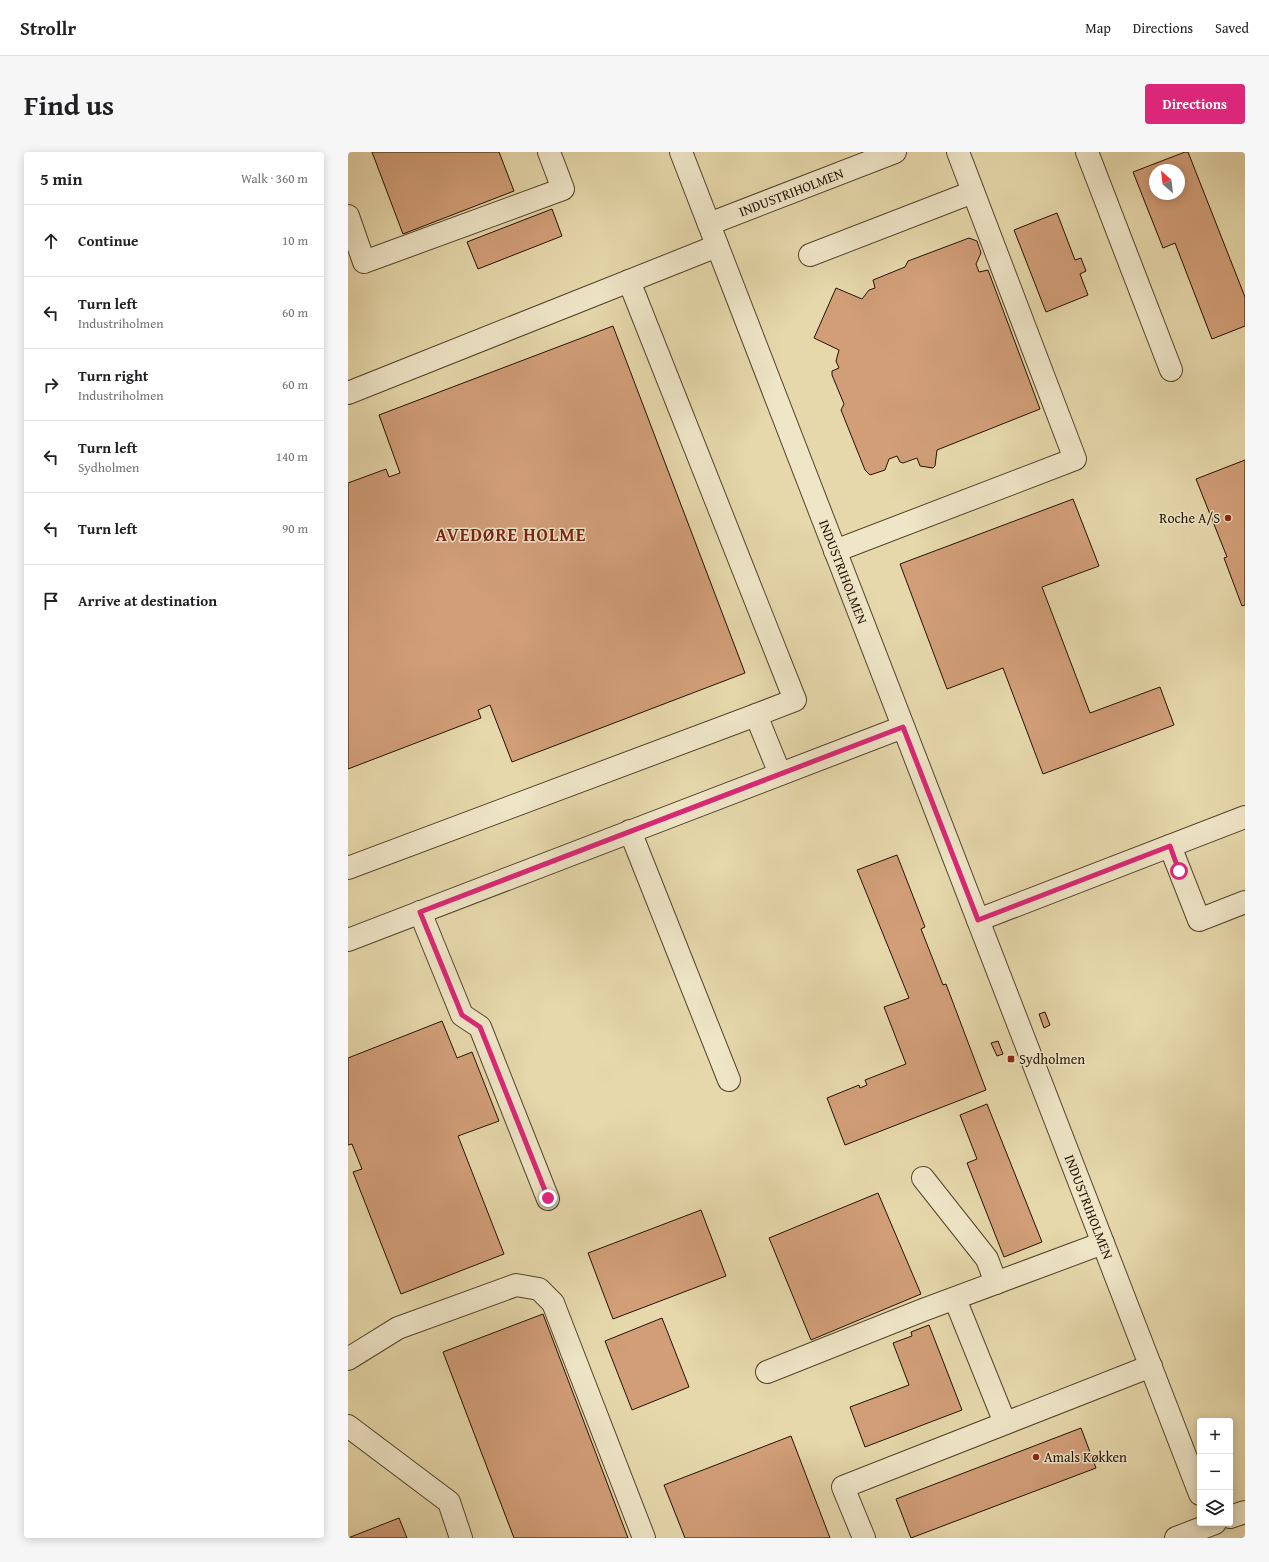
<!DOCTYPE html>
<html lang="en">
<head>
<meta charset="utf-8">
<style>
  body { margin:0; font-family:"Gentium Book Plus",serif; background:#f6f6f6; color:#202124 }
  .controls { position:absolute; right:12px; bottom:12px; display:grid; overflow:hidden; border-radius:4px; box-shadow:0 2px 10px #0003 }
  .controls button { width:36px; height:36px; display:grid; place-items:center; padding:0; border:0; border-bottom:1px solid #e0e0e0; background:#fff; color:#202124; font:20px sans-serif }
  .compass { position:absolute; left:801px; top:12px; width:36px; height:36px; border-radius:50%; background:#fff; box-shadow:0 2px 10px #0003; rotate:332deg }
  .stop { position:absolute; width:12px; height:12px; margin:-9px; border:3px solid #db2777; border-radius:50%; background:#fff }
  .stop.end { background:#db2777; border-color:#fff; box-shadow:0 1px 4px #0008 }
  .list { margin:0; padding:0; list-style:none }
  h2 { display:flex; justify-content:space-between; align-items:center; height:52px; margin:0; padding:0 16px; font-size:17px }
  h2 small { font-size:13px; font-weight:400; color:#757577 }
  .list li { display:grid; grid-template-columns:26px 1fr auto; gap:12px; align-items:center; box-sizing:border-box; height:72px; padding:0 16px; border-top:1px solid #e0e0e0 }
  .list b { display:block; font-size:15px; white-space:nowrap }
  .list p { margin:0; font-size:13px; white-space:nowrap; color:#757577 }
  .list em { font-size:13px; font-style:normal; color:#757577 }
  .icon { flex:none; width:22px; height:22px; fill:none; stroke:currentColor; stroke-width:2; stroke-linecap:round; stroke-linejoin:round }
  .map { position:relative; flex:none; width:897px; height:1386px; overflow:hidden; border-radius:4px }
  header { display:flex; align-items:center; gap:24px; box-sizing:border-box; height:56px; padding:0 20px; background:#fff; border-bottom:1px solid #e0e0e0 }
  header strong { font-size:19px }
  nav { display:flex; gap:22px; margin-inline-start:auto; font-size:14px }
  .intro { display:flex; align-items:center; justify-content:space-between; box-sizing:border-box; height:96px; padding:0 24px }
  h1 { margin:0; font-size:28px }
  .button { padding:10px 18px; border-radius:4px; background:#db2777; color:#fff; font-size:14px; font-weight:700 }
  main { display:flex; gap:24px; padding:0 24px }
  aside { flex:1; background:#fff; border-radius:4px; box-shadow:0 2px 10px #0003 }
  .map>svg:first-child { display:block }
  .building { fill:#d19e78; stroke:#241200; fill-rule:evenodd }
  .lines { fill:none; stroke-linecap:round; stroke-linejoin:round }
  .minor-casing { stroke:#54442b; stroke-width:24 }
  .minor { stroke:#efe6c8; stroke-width:22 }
  .route { stroke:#db2777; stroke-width:5 }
  .poi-dot { fill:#8f2418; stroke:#efe6c8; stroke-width:1.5 }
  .labels { text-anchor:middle; stroke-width:3; stroke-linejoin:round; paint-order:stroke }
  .street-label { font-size:14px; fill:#241200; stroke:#efe6c8 }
  .poi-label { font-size:14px; fill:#241200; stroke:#efe6c8; text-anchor:start }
  .district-label { font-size:18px; font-weight:bold; letter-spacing:1px; fill:#7a1f14; stroke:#efe6c8 }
</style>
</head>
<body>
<header>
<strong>Strollr</strong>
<nav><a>Map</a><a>Directions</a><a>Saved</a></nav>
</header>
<div class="intro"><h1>Find us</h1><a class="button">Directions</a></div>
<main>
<aside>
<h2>5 min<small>Walk · 360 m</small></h2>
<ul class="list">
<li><svg class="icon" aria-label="ahead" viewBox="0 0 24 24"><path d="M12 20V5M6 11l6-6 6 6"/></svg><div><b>Continue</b></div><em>10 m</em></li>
<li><svg class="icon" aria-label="left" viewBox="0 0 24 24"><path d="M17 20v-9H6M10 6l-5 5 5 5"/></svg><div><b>Turn left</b><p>Industriholmen</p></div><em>60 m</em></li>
<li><svg class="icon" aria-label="right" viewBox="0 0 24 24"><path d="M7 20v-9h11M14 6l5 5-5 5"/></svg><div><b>Turn right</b><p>Industriholmen</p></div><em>60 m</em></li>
<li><svg class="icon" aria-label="left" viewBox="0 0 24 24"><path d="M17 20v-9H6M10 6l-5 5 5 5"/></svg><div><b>Turn left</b><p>Sydholmen</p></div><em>140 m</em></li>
<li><svg class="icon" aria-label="left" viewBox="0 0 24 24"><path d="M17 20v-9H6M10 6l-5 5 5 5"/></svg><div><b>Turn left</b></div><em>90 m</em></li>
<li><svg class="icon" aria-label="arrive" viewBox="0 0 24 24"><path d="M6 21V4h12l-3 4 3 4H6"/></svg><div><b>Arrive at destination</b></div></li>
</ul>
</aside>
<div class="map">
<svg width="897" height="1386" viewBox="0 0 897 1386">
  <rect width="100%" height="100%" fill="#e6d8ab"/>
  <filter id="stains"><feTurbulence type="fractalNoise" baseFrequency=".005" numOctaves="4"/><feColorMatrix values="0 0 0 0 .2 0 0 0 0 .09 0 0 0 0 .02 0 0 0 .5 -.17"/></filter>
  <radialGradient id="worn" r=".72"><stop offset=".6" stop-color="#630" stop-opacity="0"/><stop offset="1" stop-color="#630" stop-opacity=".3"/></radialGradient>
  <!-- building -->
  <path class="building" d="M24 0H151L166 39 55 82Z
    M837 0H840L897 145V174L864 187 827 91 815 96 785 20ZM807 18H831V42H807Z
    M204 57 214 84 130 117 119 90Z
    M709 61 727 108 733 106 738 119 732 122 740 143 698 160 666 78Z
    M621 86 629 89 633 101 628 112 631 120 640 118 692 257 589 298 587 314 585 316 572 314 569 306 555 311 552 310 549 304 541 307 537 318 522 323 517 318 493 258 496 252 484 223V219L491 216 488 209 491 198 466 186 488 136 514 147 521 138 527 136 525 128 557 115 560 109Z
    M265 174 397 521 164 610 142 553 130 558 133 566 0 617V331L38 317 41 325 52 321 31 263Z
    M897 308V453L894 454 876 406 879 405 848 327Z
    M725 347 751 414 694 435 742 561 812 535 826 573 695 622 655 516 599 537 552 412Z
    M549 703 577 775 573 777 595 833 598 832 638 938 497 993 479 946 511 933 512 936 519 933 517 928 558 912 536 855 561 846 509 718Z
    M697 860 702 873 696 876 691 862Z
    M94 869 109 906 124 900 151 969 110 984 156 1102 53 1142 5 1020 14 1017 4 992 0 993V906Z
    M650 889 655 902 649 904 643 891Z
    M639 952 694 1090 656 1105 619 1011 629 1007 612 963Z
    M530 1041 573 1142 463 1188 421 1086Z
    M353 1058 378 1124 265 1167 240 1101Z
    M195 1162 280 1386H166L95 1200Z
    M314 1166 341 1235 284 1258 257 1189Z
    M581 1173 614 1258 517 1295 502 1255 561 1233 545 1191 564 1184 563 1180Z
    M733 1276 748 1316 563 1386 548 1347Z
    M443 1284 482 1386H337L316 1333Z
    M51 1366 59 1386H0Z"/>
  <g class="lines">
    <defs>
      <g id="minor">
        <path id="s1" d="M333 0 852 1342"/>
        <path d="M739 0 823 218"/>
        <path d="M0 64 16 110 215 37 201 0"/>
        <path id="s2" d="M361 72 547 0"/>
        <path d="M462 103 625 40"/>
        <path d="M281 129 447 548 408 563 432 622"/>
        <path d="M0 241 369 94"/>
        <path d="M487 399 727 307 610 0"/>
        <path d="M282 679 381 928"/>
        <path d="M822 694 851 768 897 750"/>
        <path d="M0 716 408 563"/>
        <path d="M72 760 114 863 132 875 200 1047"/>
        <path d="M630 768 897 665"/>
        <path d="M0 788 555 575"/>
        <path d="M575 1026 639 1107 648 1131"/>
        <path d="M607 1147 657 1271"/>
        <path d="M0 1207 50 1176 168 1133 191 1137 205 1151 296 1386"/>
        <path d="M419 1220 575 1158 755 1091"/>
        <path d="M0 1274 101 1350 113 1386"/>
        <path d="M882 1365 897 1360"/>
        <path d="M516 1386 495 1335 803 1214"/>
        <path d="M828 1386 867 1371"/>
      </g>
    </defs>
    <!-- minor casing -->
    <use href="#minor" class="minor-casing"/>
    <!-- minor -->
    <use href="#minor" class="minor"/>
  </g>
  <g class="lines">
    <!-- route -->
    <path class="route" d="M200 1046 132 875 114 863 72 760 555 575 630 768 822 694 831 719"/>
  </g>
  <!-- markers -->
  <g class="poi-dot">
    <circle cx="880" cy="366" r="4"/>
    <rect x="659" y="903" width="8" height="8" rx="2"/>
    <circle cx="688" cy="1305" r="4"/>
  </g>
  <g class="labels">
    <!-- street labels -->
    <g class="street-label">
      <text dy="5" stroke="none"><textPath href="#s2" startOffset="88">INDUSTRIHOLMEN</textPath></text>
      <text dy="5" stroke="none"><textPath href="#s1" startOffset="450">INDUSTRIHOLMEN</textPath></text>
      <text dy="5" stroke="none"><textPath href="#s1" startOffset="1131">INDUSTRIHOLMEN</textPath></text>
    </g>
    <!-- poi labels -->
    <g class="poi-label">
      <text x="872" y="371" text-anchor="end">Roche A/S</text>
      <text x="671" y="912">Sydholmen</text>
      <text x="696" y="1310">Amals Køkken</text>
    </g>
    <!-- district labels -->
    <g class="district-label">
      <text x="163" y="389">AVEDØRE HOLME</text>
    </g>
  </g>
  <rect width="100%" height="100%" filter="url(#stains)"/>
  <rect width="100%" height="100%" fill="url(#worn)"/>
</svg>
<div class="controls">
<button>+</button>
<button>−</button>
<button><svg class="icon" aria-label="layers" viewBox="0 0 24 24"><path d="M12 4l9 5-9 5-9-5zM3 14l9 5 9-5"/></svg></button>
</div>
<svg class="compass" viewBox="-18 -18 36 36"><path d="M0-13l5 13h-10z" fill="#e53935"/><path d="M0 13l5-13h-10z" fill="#757577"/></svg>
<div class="stop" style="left:831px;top:719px"></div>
<div class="stop end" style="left:200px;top:1046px"></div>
</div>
</main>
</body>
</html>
